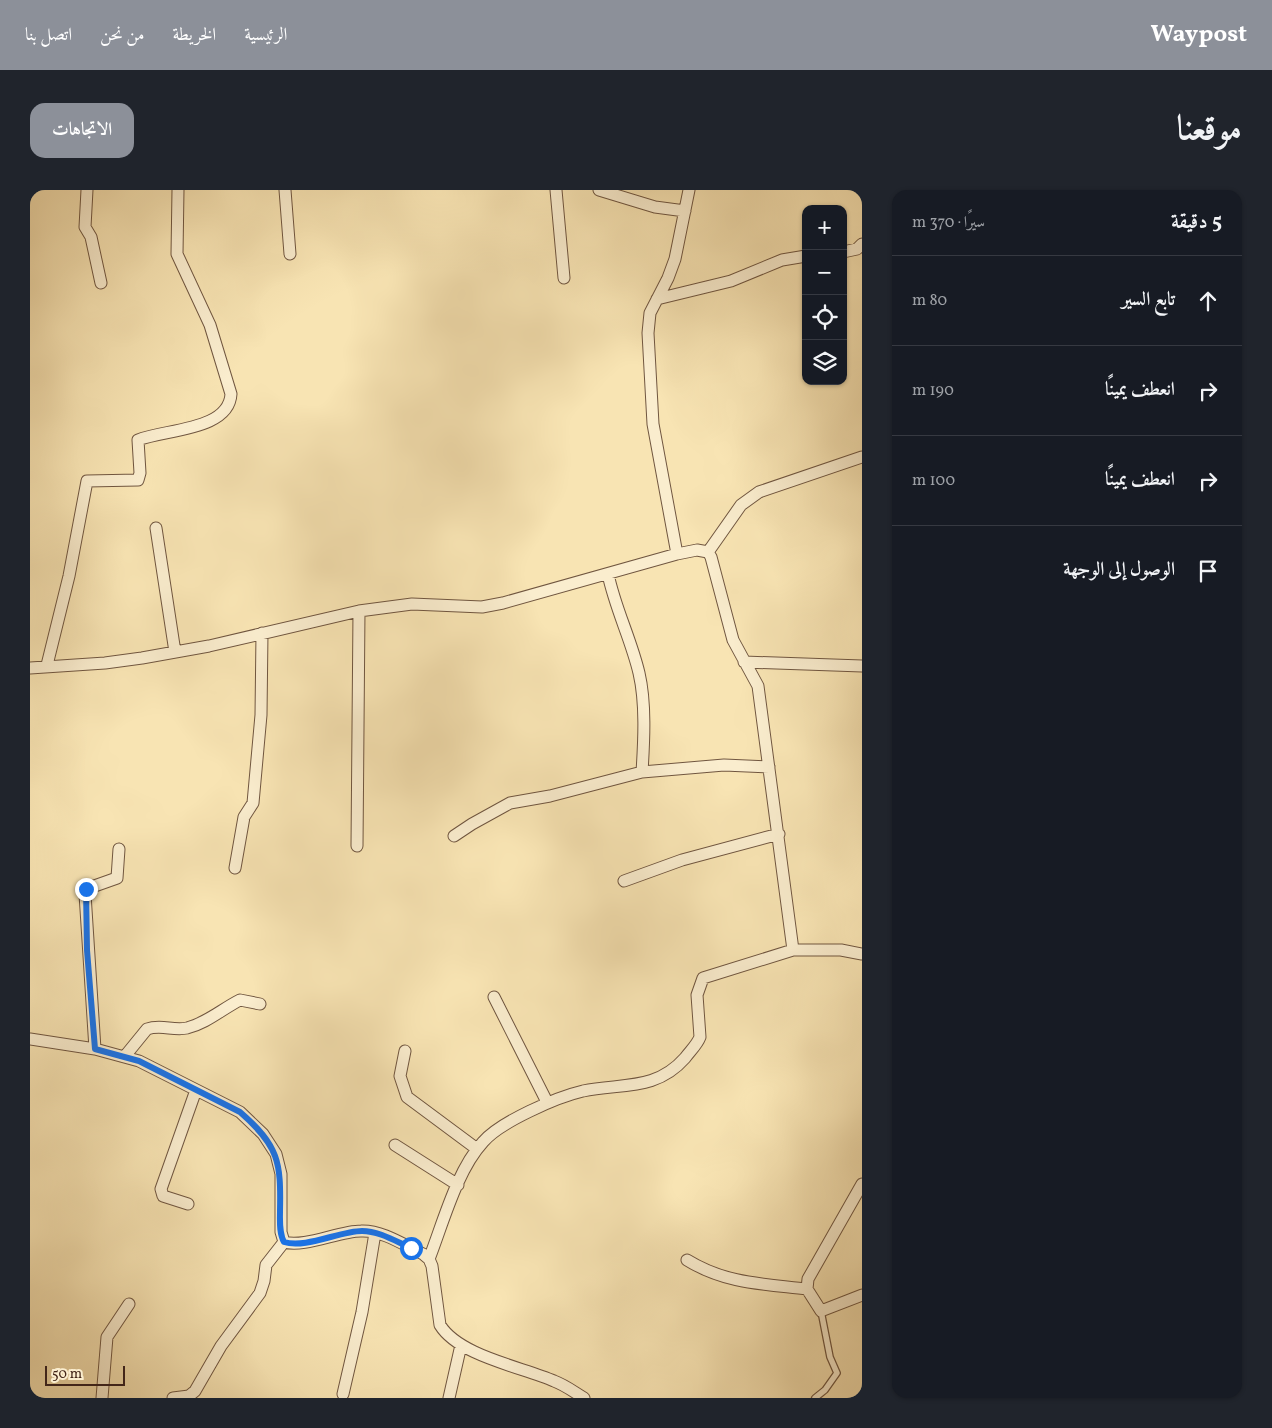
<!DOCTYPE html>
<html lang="ar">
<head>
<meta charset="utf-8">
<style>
  body { margin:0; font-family:Vollkorn,Amiri,serif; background:#20242c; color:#f1f3f6; direction:rtl }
  .controls { position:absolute; right:15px; top:15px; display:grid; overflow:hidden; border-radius:10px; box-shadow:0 1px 4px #0004 }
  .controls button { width:45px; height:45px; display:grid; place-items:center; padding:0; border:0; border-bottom:1px solid #363941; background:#171b24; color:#f1f3f6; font:25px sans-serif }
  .scale { position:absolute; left:15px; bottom:12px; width:80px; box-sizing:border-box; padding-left:5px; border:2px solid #432619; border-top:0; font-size:14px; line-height:18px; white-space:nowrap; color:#432619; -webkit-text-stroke:4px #faedce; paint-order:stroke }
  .stop { position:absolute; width:15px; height:15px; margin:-11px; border:4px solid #1a73e8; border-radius:50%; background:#fff }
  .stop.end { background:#1a73e8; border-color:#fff; box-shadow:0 1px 5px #0008 }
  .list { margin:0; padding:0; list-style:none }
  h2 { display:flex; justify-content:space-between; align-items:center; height:65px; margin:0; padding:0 20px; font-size:21px }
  h2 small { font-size:16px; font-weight:400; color:#9ea1a6 }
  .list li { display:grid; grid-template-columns:32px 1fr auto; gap:15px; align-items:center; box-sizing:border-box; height:90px; padding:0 20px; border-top:1px solid #363941 }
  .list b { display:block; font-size:19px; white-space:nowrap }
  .list em { font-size:16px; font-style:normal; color:#9ea1a6 }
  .icon { flex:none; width:28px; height:28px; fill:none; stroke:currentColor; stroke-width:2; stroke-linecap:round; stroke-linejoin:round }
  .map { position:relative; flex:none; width:832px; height:1208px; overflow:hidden; direction:ltr; border-radius:15px }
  header { display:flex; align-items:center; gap:30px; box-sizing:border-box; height:70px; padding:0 25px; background:#8c9099; color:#fff }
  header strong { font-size:24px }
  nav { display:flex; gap:28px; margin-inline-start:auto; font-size:18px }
  .intro { display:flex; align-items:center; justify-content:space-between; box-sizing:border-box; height:120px; padding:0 30px }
  h1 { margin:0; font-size:35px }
  .button { padding:12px 22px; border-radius:15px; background:#8c9099; color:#fff; font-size:18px; font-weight:700 }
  main { display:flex; gap:30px; padding:0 30px }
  aside { flex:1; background:#171b24; border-radius:15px; box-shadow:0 1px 4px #0004 }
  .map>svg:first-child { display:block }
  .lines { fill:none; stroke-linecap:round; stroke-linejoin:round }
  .lane-casing { stroke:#705640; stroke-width:8 }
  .street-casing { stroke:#705640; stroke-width:13 }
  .lane { stroke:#faedce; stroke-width:5.5 }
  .street { stroke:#faedce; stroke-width:11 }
  .route { stroke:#1a73e8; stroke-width:6 }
</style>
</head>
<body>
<header>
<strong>Waypost</strong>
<nav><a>الرئيسية</a><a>الخريطة</a><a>من نحن</a><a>اتصل بنا</a></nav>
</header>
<div class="intro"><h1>موقعنا</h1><a class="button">الاتجاهات</a></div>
<main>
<aside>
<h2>5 دقيقة<small>سيرًا · 370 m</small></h2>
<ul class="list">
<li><svg class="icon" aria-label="ahead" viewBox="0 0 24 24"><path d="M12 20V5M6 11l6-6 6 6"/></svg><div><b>تابع السير</b></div><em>80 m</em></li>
<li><svg class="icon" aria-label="right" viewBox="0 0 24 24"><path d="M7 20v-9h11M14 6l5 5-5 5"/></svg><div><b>انعطف يمينًا</b></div><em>190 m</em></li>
<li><svg class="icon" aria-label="right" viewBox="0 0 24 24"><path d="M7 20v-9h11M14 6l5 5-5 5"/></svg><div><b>انعطف يمينًا</b></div><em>100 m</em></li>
<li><svg class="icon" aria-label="arrive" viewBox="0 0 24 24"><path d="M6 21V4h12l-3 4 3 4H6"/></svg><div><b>الوصول إلى الوجهة</b></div></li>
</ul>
</aside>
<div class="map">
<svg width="832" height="1208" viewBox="0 0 832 1208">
  <rect width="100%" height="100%" fill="#f8e4b3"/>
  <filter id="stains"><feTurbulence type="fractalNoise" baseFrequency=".004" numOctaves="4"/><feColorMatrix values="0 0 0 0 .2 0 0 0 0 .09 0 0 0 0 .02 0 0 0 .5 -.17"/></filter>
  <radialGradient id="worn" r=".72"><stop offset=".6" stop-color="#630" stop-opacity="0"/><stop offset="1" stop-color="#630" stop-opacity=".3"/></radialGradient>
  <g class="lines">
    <defs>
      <path id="lane" d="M785 1208 795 1200 807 1183 800 1167 791 1121"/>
      <path id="street" d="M57 0 55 37 61 47 71 93
        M255 0 260 64
        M526 0 534 88
        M569 0 625 17 655 21
        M813 62 827 59 832 54
        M627 109 701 91 752 70 776 66
        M126 338 145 462
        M678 362 711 315 729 302 832 267
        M647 364 667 360 678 362 681 367 703 450 728 496 763 760H811L832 764
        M714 472 832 476
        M17 475 39 386 57 291 108 290 110 283 108 250C134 239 199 241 201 204L180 135 147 64 148 0
        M0 478 75 473 112 468 179 456 329 421 382 414 452 417 473 413 647 364 623 234 618 143 620 123 638 88 645 69 659 0
        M612 582 694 575 739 577
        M424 646 442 634 480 613 520 606 612 582C614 551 616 513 609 483 601 449 585 418 578 384
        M327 656 329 421
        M205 678 214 627 223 613 231 525 232 443
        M594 691 652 670 749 644
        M464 807 517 912
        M0 849 65 859 109 871 210 922 233 944 246 964 251 984V1042L254 1052C274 1058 309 1041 331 1041 352 1040 374 1055 393 1064L399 1069 402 1076 410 1135C429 1166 492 1177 524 1191 535 1195 544 1202 554 1208
        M65 859 55 704 56 699 87 688 89 659
        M375 861 370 886 377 907 447 959
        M95 866 117 839C131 834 143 841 157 838 177 833 192 819 210 810L230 814
        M365 955 428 995
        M832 994 778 1089 777 1099 791 1121 832 1105
        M158 1014 133 1006 131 999 166 900
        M399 1069C413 1033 427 980 453 952 470 932 527 907 553 901 592 893 626 901 655 868 660 861 667 855 670 847L667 805 673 788 763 760
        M657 1070C696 1094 734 1094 777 1099
        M313 1204 332 1122 345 1043
        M72 1208 77 1147 99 1114
        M143 1208 159 1206 165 1201 191 1156 230 1103 234 1091 236 1075 254 1052
        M419 1208 431 1155"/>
    </defs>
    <!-- lane casing -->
    <use href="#lane" class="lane-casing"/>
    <!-- street casing -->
    <use href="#street" class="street-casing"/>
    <!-- lane -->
    <use href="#lane" class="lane"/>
    <!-- street -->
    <use href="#street" class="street"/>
  </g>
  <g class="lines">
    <!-- route -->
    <path class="route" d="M56 699 57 760 65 859 109 871 210 922C249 956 251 972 250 1021 250 1031 249 1043 254 1052 275 1059 310 1041 332 1041 349 1041 365 1051 381 1058"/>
  </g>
  <rect width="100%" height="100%" filter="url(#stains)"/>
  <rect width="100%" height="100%" fill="url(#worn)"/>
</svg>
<div class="controls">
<button>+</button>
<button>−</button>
<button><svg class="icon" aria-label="locate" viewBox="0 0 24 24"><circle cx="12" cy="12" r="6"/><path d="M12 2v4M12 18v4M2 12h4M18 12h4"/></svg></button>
<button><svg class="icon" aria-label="layers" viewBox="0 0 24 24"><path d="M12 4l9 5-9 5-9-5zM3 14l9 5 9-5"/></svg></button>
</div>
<div class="scale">50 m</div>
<div class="stop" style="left:381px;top:1058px"></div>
<div class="stop end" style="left:56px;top:699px"></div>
</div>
</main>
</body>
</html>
